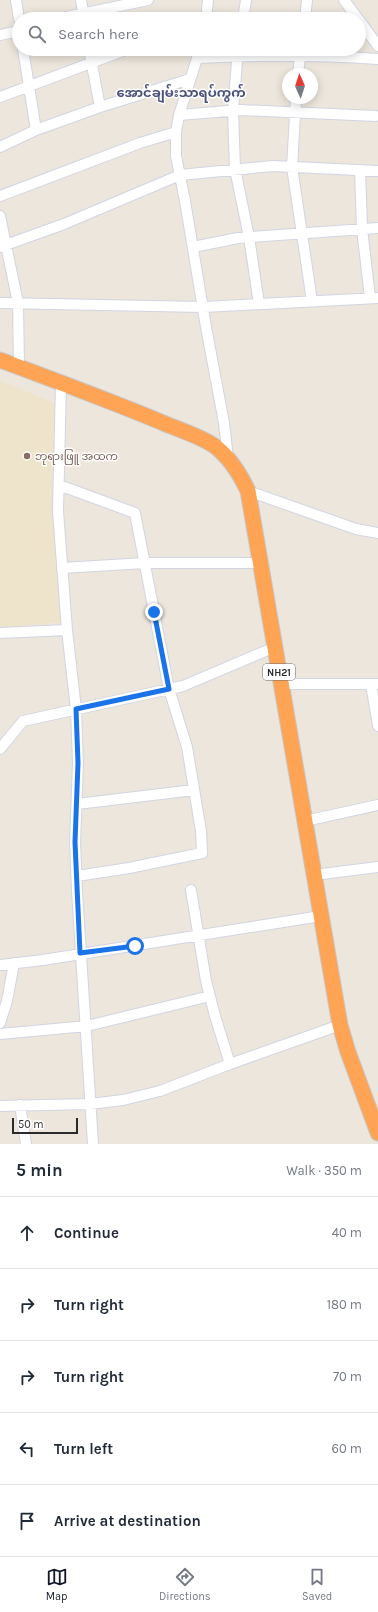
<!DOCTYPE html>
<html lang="en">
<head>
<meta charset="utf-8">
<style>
  body { margin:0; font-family:Karla,"Noto Sans Myanmar",sans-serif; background:#f6f6f7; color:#1f2937 }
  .compass { position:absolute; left:282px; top:68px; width:36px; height:36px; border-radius:50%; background:#fff; box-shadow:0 2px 10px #0003; rotate:357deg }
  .scale { position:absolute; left:12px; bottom:10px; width:66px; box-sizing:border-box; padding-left:4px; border:2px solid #2a2a2a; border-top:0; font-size:11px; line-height:14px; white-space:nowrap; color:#2a2a2a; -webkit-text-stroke:3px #fff; paint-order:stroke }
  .stop { position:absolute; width:12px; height:12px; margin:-9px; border:3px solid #1a73e8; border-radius:50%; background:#fff }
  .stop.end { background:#1a73e8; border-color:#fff; box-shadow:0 1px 4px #0008 }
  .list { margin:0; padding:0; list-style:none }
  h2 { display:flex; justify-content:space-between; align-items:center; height:52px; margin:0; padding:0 16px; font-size:17px }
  h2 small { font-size:13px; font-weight:400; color:#747a83 }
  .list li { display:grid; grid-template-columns:26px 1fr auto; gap:12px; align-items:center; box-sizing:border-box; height:72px; padding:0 16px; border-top:1px solid #e0e1e3 }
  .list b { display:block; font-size:15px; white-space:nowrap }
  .list em { font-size:13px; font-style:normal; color:#747a83 }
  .icon { flex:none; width:22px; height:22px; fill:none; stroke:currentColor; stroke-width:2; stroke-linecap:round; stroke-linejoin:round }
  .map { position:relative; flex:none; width:378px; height:1144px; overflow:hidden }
  .search { position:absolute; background:#fff; box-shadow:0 2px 10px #0003; left:12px; right:12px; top:12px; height:44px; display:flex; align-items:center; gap:10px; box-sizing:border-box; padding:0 14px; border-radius:22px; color:#747a83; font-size:15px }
  .sheet { height:412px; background:#fff }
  nav { display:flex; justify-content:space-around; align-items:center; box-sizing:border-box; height:56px; border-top:1px solid #e0e1e3; background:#fff; font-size:11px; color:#747a83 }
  nav a { display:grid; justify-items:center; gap:2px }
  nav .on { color:#111827 }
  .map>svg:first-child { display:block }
  .education { fill:#eee4cb }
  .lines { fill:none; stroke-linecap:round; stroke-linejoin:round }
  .minor-casing { stroke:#d1d4e3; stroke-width:12 }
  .highway-casing { stroke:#c8c8c8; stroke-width:17 }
  .minor { stroke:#fff; stroke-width:10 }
  .highway { stroke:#ffa355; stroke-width:15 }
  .route { stroke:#1a73e8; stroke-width:5 }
  .education-dot { fill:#8d6e63; stroke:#fff; stroke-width:1.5 }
  .labels { text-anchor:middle; stroke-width:3; stroke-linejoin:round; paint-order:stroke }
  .shield { fill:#fff; stroke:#6a6a6a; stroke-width:1 }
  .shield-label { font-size:10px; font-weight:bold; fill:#2a2a2a }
  .education-label { font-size:11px; fill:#785e54; stroke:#fff; text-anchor:start }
  .quarter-label { font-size:13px; font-weight:bold; fill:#4a517c; stroke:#fff }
</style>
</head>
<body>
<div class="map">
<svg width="378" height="1144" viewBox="0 0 378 1144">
  <rect width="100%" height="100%" fill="#ede6dc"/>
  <!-- education -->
  <path class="education" d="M0 381 55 403V510L65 622 0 627Z"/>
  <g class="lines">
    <defs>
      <path id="minor" d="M16 0 19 19
        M81 0 84 18
        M344 0 358 19
        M57 19 148 0
        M206 19 208 0
        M243 19 246 0
        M305 19 307 0
        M359 20 378 46
        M0 35 19 31
        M23 49 36 130
        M89 49 100 107
        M200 49 179 115 176 132V156L185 201 206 327 224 423 228 458
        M238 49 233 111 235 169 249 237 259 304
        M197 58C257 55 318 55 378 59
        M298 74 301 49
        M0 97 128 49
        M296 98 292 167 312 301
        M179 115 240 110 376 116
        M0 147 36 130 100 107 190 79
        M360 170 362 229 370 298
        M0 196 140 143 176 132
        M0 216 18 303 19 367
        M0 247 64 224 180 175 273 166 378 171
        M193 247 238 238 378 228
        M0 303 203 307 378 298
        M61 383 58 511 67 630 76 709 78 763 75 842 77 891 93 1144
        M59 485 135 513 169 689 187 747 201 831 202 853 129 868 77 876
        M248 491 356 529 378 533
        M62 568 145 563H261
        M0 633 67 630
        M281 684H378
        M371 684 378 726
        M0 749 23 721 183 686 275 647
        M77 804 194 790
        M305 821 378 805
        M314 875 378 867
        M191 890 206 981 215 1016 230 1064
        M0 965 43 960 321 916
        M0 1023 7 1001 14 963
        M0 1034 87 1026 210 996
        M20 1105 26 1144
        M0 1106 90 1104 123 1100 160 1091 230 1064 340 1025"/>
      <path id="highway" d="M0 360C54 380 108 400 161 422 179 430 201 436 216 447 231 459 240 474 248 491L340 1025 348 1052 378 1133"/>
    </defs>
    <!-- minor casing -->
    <use href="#minor" class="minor-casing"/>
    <!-- highway casing -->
    <use href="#highway" class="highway-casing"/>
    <!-- minor -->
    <use href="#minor" class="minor"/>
    <!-- highway -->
    <use href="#highway" class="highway"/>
  </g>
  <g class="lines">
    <!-- route -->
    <path class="route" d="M135 946 80 953 75 842 78 763 76 709 169 689 154 612"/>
  </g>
  <!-- markers -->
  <circle class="education-dot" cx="27" cy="456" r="4"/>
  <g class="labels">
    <!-- shield labels -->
    <rect class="shield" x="263" y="664" width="32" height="16" rx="3"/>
    <g class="shield-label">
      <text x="279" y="676">NH21</text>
    </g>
    <!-- education labels -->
    <g class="education-label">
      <text x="35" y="460">ဘုရားဖြူ အထက</text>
    </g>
    <!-- quarter labels -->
    <g class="quarter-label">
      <text x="181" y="97">အောင်ချမ်းသာရပ်ကွက်</text>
    </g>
  </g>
</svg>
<svg class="compass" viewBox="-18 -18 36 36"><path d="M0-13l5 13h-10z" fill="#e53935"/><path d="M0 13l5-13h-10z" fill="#747a83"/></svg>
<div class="scale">50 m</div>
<div class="stop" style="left:135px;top:946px"></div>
<div class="stop end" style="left:154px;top:612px"></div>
<div class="search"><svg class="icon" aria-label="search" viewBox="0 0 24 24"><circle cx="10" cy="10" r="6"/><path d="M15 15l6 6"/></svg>Search here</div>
</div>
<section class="sheet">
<h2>5 min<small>Walk · 350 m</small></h2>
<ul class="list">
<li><svg class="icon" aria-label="ahead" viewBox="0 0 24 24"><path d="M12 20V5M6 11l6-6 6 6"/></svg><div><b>Continue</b></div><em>40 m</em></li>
<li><svg class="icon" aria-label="right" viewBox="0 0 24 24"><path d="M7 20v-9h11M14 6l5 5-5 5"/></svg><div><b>Turn right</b></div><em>180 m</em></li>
<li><svg class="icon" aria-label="right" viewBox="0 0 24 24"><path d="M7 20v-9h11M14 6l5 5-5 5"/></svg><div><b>Turn right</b></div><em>70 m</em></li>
<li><svg class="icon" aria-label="left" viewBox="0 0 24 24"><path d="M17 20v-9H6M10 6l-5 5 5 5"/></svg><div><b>Turn left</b></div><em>60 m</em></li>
<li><svg class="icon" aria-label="arrive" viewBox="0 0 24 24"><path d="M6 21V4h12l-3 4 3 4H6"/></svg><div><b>Arrive at destination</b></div></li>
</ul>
</section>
<nav>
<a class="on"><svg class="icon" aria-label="map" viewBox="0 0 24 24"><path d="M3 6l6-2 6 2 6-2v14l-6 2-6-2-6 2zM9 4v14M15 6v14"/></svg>Map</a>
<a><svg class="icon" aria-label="directions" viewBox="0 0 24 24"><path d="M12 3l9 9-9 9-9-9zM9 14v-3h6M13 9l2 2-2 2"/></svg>Directions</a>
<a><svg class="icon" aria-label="saved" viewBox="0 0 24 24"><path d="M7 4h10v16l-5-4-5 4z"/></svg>Saved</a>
</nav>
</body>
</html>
